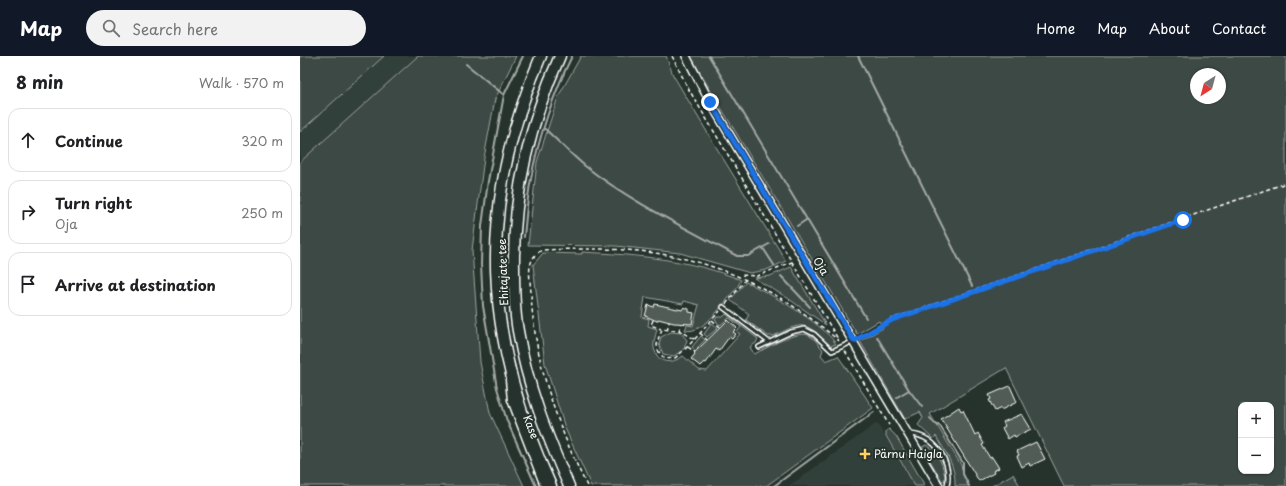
<!DOCTYPE html>
<html lang="en">
<head>
<meta charset="utf-8">
<style>
  body { margin:0; font-family:"Playpen Sans",sans-serif; background:#f2f2f2; color:#202124 }
  .controls { position:absolute; right:12px; bottom:12px; display:grid; overflow:hidden; border-radius:8px; box-shadow:0 1px 3px #0004 }
  .controls button { width:36px; height:36px; display:grid; place-items:center; padding:0; border:0; border-bottom:1px solid #e0e0e0; background:#fff; color:#202124; font:20px sans-serif }
  .compass { position:absolute; left:890px; top:12px; width:36px; height:36px; border-radius:50%; background:#fff; box-shadow:0 1px 3px #0004; rotate:216deg }
  .stop { position:absolute; width:12px; height:12px; margin:-9px; border:3px solid #1a73e8; border-radius:50%; background:#fff }
  .stop.end { background:#1a73e8; border-color:#fff; box-shadow:0 1px 4px #0008 }
  .list { margin:0; padding:0; list-style:none }
  h2 { display:flex; justify-content:space-between; align-items:center; height:52px; margin:0; padding:0 16px; font-size:17px }
  h2 small { font-size:13px; font-weight:400; color:#757577 }
  .list li { display:grid; grid-template-columns:26px 1fr auto; gap:12px; align-items:center; box-sizing:border-box; height:64px; margin:0 8px 8px; padding:0 8px; border:1px solid #e0e0e0; border-radius:12px }
  .list b { display:block; font-size:15px; white-space:nowrap }
  .list p { margin:0; font-size:13px; white-space:nowrap; color:#757577 }
  .list em { font-size:13px; font-style:normal; color:#757577 }
  .icon { flex:none; width:22px; height:22px; fill:none; stroke:currentColor; stroke-width:2; stroke-linecap:round; stroke-linejoin:round }
  .map { position:relative; flex:none; width:986px; height:430px; overflow:hidden }
  header { display:flex; align-items:center; gap:24px; box-sizing:border-box; height:56px; padding:0 20px; background:#111827; color:#fff }
  header strong { font-size:19px }
  nav { display:flex; gap:22px; margin-inline-start:auto; font-size:14px }
  .search { width:280px; height:36px; background:#f2f2f2; display:flex; align-items:center; gap:10px; box-sizing:border-box; padding:0 14px; border-radius:22px; color:#757577; font-size:15px }
  main { display:flex }
  aside { flex:1; background:#fff }
  .map>svg:first-child { display:block }
  .built { fill:#333f3a }
  .green { fill:#3e4944; stroke:#9ea4a2; fill-rule:evenodd }
  .lines { fill:none; stroke-linecap:round; stroke-linejoin:round }
  .stream { stroke:#a4a9a7; stroke-width:2 }
  .building { fill:#515c57; stroke:#fff }
  .service-casing { stroke:#fff; stroke-width:6 }
  .minor-casing { stroke:#fff; stroke-width:9 }
  .tertiary-casing { stroke:#fff; stroke-width:10 }
  .trunk-casing { stroke:#fff; stroke-width:13 }
  .path { stroke:#fff; stroke-width:1.5; stroke-dasharray:4 3; stroke-linecap:butt }
  .service { stroke:#26332d; stroke-width:3 }
  .minor { stroke:#26332d; stroke-width:6 }
  .tertiary { stroke:#26332d; stroke-width:7 }
  .trunk { stroke:#26332d; stroke-width:10 }
  .route { stroke:#1a73e8; stroke-width:5 }
  .poi-dot { fill:#ffd166; stroke:#26332d; stroke-width:1.5 }
  .labels { text-anchor:middle; stroke-width:4; stroke-linejoin:round; paint-order:stroke }
  .street-label { font-size:11px; fill:#fff; stroke:#26332d }
  .poi-label { font-size:11px; fill:#fff; stroke:#26332d; text-anchor:start }
</style>
</head>
<body>
<header>
<strong>Map</strong>
<div class="search"><svg class="icon" aria-label="search" viewBox="0 0 24 24"><circle cx="10" cy="10" r="6"/><path d="M15 15l6 6"/></svg>Search here</div>
<nav><a>Home</a><a>Map</a><a>About</a><a>Contact</a></nav>
</header>
<main>
<aside>
<h2>8 min<small>Walk · 570 m</small></h2>
<ul class="list">
<li><svg class="icon" aria-label="ahead" viewBox="0 0 24 24"><path d="M12 20V5M6 11l6-6 6 6"/></svg><div><b>Continue</b></div><em>320 m</em></li>
<li><svg class="icon" aria-label="right" viewBox="0 0 24 24"><path d="M7 20v-9h11M14 6l5 5-5 5"/></svg><div><b>Turn right</b><p>Oja</p></div><em>250 m</em></li>
<li><svg class="icon" aria-label="arrive" viewBox="0 0 24 24"><path d="M6 21V4h12l-3 4 3 4H6"/></svg><div><b>Arrive at destination</b></div></li>
</ul>
</aside>
<div class="map">
<svg width="986" height="430" viewBox="0 0 986 430">
  <rect width="100%" height="100%" fill="#26332d"/>
  <filter id="ink" filterUnits="userSpaceOnUse"><feTurbulence type="fractalNoise" baseFrequency=".025" numOctaves="2"/><feDisplacementMap in="SourceGraphic" scale="8" xChannelSelector="R" yChannelSelector="G"/><feConvolveMatrix kernelMatrix="1 2 1 2 8 2 1 2 1" color-interpolation-filters="sRGB"/></filter>
  <g filter="url(#ink)">
    <!-- built -->
    <path class="built" d="M84 0H118L0 106V76Z
      M577 367 614 430H489Z"/>
    <!-- green -->
    <path class="green" d="M0 0H84L0 76Z
      M118 0H216L195 43 184 102 172 194 180 306 190 357 224 430H0V106Z
      M281 0H366L373 19 416 91 486 205 466 214 450 217 380 197 316 190 228 189 237 106 258 41Z
      M390 0H986V430H764L706 312 630 358 661 409 663 418 669 430H655C656 410 646 397 636 380L633 383 618 369 623 362 620 356 605 363 560 285 583 272 579 265 557 278ZM896 18H920V42H896ZM941 349H971V415H941Z
      M282 196C337 199 389 203 441 224L438 230C427 243 403 280 385 274L387 269 393 270 399 249 384 245 383 248 345 241 342 261 349 263 348 270 357 273C356 278 353 287 354 292 358 309 372 308 383 300L399 314 407 315 440 278 437 276 441 271 429 262 420 269 415 264 417 261H423L426 258 458 283 456 287 450 291 454 298C466 293 499 272 510 280 515 283 519 289 523 294L521 299 526 305 538 300 573 352 466 430H291L265 372 245 308 233 209 243 197 282 198Z
      M491 211 526 269 486 241 454 222 470 220Z
      M446 226C469 237 523 267 536 288L530 290C524 287 521 282 516 277 501 262 489 274 473 280H468L446 264 449 258 430 244Z
      M412 267 418 272 407 281 404 278Z
      M371 276 381 277 387 284 384 293 374 300 363 298 359 288 361 281Z
      M401 280 405 284 395 294 392 291Z
      M589 373 596 380 625 430H615L586 380V375Z
      M626 389C638 396 645 411 645 425H642L622 391Z
      M713 418 720 430H692Z"/>
    <g class="lines">
      <!-- stream -->
      <path class="stream" d="M223 0 204 39 188 125 182 170 181 208 183 250 197 332 207 365 236 430
        M409 0 566 262
        M558 0 672 230
        M166 8 204 39
        M245 73C258 85 271 98 285 110 331 146 386 172 437 200H448L469 188
        M497 170 506 164
        M224 181C226 162 227 142 231 123 238 83 254 36 272 0
        M463 192 474 209
        M481 220 510 251
        M577 281 609 334 622 351
        M597 341 609 334
        M630 362 634 367 640 370 663 407V418L669 430
        M474 430 574 356"/>
    </g>
    <!-- building -->
    <path class="building" d="M355 248 382 254 384 251 389 253V256L394 257 392 268 374 267 358 263 357 265 345 260 348 249 354 251Z
      M428 264 437 272 433 276 436 278 432 283 429 281 419 295 416 293 406 307 404 306 400 310 391 303 395 298 394 297Z
      M710 330 717 346 701 354V352L695 355 689 344 691 343 689 339Z
      M659 351 661 355 663 354 675 379 678 377 684 388 682 389 690 402 692 401 699 412 693 415 694 417 679 425 641 363Z
      M722 358 731 373 715 381 714 379 708 383 702 372 705 370 703 366Z
      M736 386 745 403 730 410 729 407 722 411 717 400 719 399 717 395Z"/>
    <g class="lines">
      <defs>
        <path id="service" d="M423 251 469 286
          M459 291 491 276 504 273 514 278 532 295 552 286
          M610 378C636 380 652 406 647 430"/>
        <path id="minor" d="M209 324 211 344 244 430"/>
        <path id="tertiary" d="M386 0 410 46 639 430"/>
        <path id="trunk" d="M241 0C176 151 183 281 251 430
          M260 0C229 68 213 137 214 211 214 232 214 254 218 275 227 329 247 380 269 430"/>
      </defs>
      <!-- service casing -->
      <use href="#service" class="service-casing"/>
      <!-- minor casing -->
      <use href="#minor" class="minor-casing"/>
      <!-- tertiary casing -->
      <use href="#tertiary" class="tertiary-casing"/>
      <!-- trunk casing -->
      <use href="#trunk" class="trunk-casing"/>
      <!-- path -->
      <path class="path" d="M372 0 388 32 492 206 457 220 440 219
        M492 206 538 283
        M426 248 446 223
        M353 264 351 269 361 273
        M412 264 420 271
        M367 274 369 266
        M379 275 381 267
        M400 277 407 284
        M559 282 592 263 986 127
        M394 283 381 275 362 273C357 286 353 292 365 303L375 302C392 288 405 271 420 255
        M388 291 395 296
        M545 295 589 369
        M287 430C257 369 234 305 231 237 230 221 225 203 242 194 274 193 307 192 339 195 417 203 481 235 539 285"/>
      <!-- service -->
      <use href="#service" class="service"/>
      <!-- minor -->
      <use href="#minor" class="minor"/>
      <!-- tertiary -->
      <use href="#tertiary" class="tertiary"/>
      <!-- trunk -->
      <use href="#trunk" class="trunk"/>
    </g>
  </g>
  <g class="lines" filter="url(#ink)">
    <!-- route -->
    <path class="route" d="M410 46 554 285 592 264 883 164"/>
  </g>
  <!-- markers -->
  <path class="poi-dot" d="M563 392h4v4h4v4h-4v4h-4v-4h-4v-4h4z"/>
  <g class="labels">
    <!-- street labels -->
    <g class="street-label">
      <text transform="translate(521 210) rotate(59)" y="4">Oja</text>
      <text transform="translate(203 216) rotate(-92)" y="4">Ehitajate tee</text>
      <text transform="translate(231 371) rotate(70)" y="4">Kase</text>
    </g>
    <!-- poi labels -->
    <g class="poi-label">
      <text x="574" y="402">Pärnu Haigla</text>
    </g>
  </g>
</svg>
<div class="controls">
<button>+</button>
<button>−</button>
</div>
<svg class="compass" viewBox="-18 -18 36 36"><path d="M0-13l5 13h-10z" fill="#e53935"/><path d="M0 13l5-13h-10z" fill="#757577"/></svg>
<div class="stop" style="left:883px;top:164px"></div>
<div class="stop end" style="left:410px;top:46px"></div>
</div>
</main>
</body>
</html>
